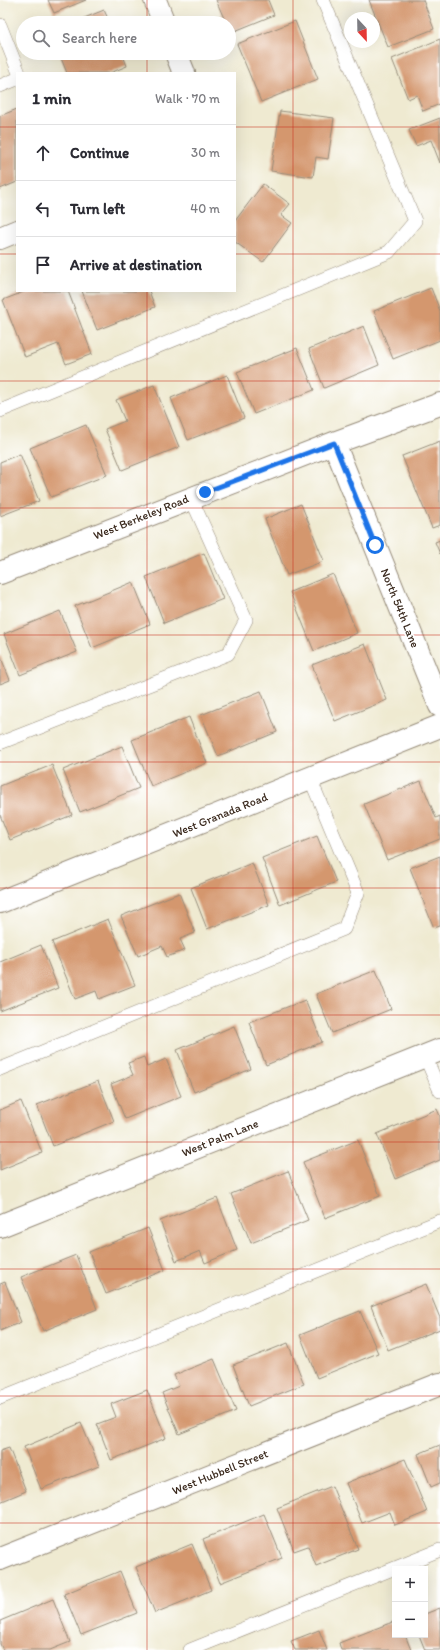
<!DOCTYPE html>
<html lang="en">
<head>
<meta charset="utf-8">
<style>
  body { margin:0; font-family:Itim,sans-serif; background:#f2f2f3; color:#2b2b33 }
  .controls { position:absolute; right:12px; bottom:12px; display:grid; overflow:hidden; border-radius:0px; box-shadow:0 4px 16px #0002 }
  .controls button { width:36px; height:36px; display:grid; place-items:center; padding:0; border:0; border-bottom:1px solid #e1e1e2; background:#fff; color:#2b2b33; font:20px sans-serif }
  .compass { position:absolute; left:344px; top:12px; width:36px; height:36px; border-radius:50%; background:#fff; box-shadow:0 4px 16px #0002; rotate:158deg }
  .stop { position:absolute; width:12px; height:12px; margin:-9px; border:3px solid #1a73e8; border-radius:50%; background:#fff }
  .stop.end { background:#1a73e8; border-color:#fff; box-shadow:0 1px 4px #0008 }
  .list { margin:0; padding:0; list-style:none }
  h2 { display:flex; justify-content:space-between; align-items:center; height:52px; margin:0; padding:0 16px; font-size:17px }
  h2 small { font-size:13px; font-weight:400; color:#7c7c81 }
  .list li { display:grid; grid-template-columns:26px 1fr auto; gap:12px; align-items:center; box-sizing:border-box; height:56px; padding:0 16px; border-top:1px solid #e1e1e2 }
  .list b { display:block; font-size:15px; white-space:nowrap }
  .list em { font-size:13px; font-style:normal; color:#7c7c81 }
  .icon { flex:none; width:22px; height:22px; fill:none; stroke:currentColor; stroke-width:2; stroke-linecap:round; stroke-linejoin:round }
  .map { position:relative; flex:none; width:440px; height:1650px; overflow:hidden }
  .search { position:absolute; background:#fff; box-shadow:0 4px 16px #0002; left:16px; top:16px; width:220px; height:44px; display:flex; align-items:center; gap:10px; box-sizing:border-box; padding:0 14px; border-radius:22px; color:#7c7c81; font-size:15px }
  .panel { position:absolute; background:#fff; box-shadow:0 4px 16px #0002; left:16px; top:72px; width:220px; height:220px; border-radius:0px }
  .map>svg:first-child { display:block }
  .building { fill:#d4976e }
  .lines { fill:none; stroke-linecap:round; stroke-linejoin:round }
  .lane-casing { stroke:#958a78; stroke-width:14 }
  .street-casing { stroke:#958a78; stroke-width:24 }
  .lane { stroke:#fff; stroke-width:13 }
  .street { stroke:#fff; stroke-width:22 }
  .route { stroke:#1a73e8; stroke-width:5 }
  .grid { fill:none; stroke:#c8321e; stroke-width:1; stroke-opacity:0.55 }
  .labels { text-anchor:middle; stroke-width:3.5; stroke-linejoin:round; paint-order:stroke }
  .street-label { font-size:12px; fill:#3b2a1e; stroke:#fff }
</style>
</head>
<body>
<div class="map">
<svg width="440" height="1650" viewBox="0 0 440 1650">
  <rect width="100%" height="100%" fill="#fff"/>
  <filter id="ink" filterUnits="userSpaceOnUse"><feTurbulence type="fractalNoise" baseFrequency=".025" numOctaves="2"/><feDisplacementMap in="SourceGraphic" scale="8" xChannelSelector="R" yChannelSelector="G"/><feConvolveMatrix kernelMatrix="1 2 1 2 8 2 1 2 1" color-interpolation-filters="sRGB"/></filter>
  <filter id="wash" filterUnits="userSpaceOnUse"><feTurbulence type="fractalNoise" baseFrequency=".012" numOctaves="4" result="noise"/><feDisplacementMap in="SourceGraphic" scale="16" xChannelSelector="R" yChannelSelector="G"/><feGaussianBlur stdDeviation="0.9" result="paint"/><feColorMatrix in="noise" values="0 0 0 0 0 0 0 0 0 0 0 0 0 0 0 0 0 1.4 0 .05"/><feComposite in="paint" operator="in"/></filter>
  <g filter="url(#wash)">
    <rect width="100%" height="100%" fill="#efead1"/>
    <g id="blocks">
      <!-- building -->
      <path class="building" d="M48 0H86L54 13Z
        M216 0H268L274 15 230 33 229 23H226Z
        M369 0H423L434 29 388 47Z
        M104 10 110 23H72Z
        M295 21 318 79 261 102 237 44Z
        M440 39V104L423 111 417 95 408 99 392 59Z
        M59 53H122L127 66 110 73H67Z
        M17 109V182L0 189V116Z
        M280 111 334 118 328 159 316 157 313 177 271 171Z
        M440 118V163L431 140 416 146 409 130Z
        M263 184 290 204 281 215 292 223 263 262 235 242V221Z
        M431 288 440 311V340L393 359 374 311Z
        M26 291H68L92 354 66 364 58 344 25 357 3 300Z
        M82 291H149L155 307 97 330Z
        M364 326 379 365 324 388 309 349Z
        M297 348 314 390 254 414 237 372Z
        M227 375 244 418 188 440 171 398Z
        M154 385 179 447 122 470 105 429 125 421 116 400Z
        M86 425 107 475 51 497 30 448Z
        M440 441V525L432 528 402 456Z
        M20 454 39 501 0 516V462Z
        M301 504 324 561 287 575 265 519Z
        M440 540V554L435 542Z
        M204 553 223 599 164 623 146 577Z
        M333 574 357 633 314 651 290 592Z
        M133 582 150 624 92 648 75 606Z
        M60 611 77 652 20 675 4 634Z
        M365 644 387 700 335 721 312 665Z
        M0 655 10 680 0 684Z
        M261 691 277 732 218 756 201 715Z
        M189 717 207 763 151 786 132 740Z
        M122 746 139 788 80 812 63 770Z
        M52 765 72 815 10 840 0 815V786Z
        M421 781 436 818 440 816V839L387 860 364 804Z
        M317 836 336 882 280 905 262 858Z
        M440 856V926L434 928 410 868Z
        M252 863 269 905 207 929 191 888Z
        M179 893 195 933 180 939 185 950 167 957 162 946 138 956 121 916Z
        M108 919 135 985 99 999 96 991 75 999 52 942Z
        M41 945 58 988 0 1011V962Z
        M376 970 391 1009 332 1033 316 994Z
        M305 1000 322 1042 266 1065 249 1022Z
        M234 1026 251 1069 194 1092 177 1050Z
        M144 1057 147 1067 166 1059 181 1096 125 1119 111 1084 133 1075 128 1063Z
        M98 1081 114 1121 53 1146 37 1105Z
        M21 1101 42 1153 0 1170V1110Z
        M437 1109 440 1116V1160L395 1179 377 1134Z
        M358 1140 380 1196 325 1218 303 1162Z
        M288 1171 308 1220 251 1243 231 1194Z
        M217 1198 237 1250 205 1263 200 1251 176 1261 160 1221Z
        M148 1228 165 1270 106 1294 89 1252Z
        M76 1255 97 1309 43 1331 21 1277Z
        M5 1282 21 1322 0 1331V1284Z
        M426 1284 440 1318V1329L388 1350 371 1306Z
        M360 1311 378 1353 317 1378 300 1335Z
        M288 1343 304 1384 249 1406 233 1365Z
        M214 1359 236 1411 179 1434 162 1393 179 1386 174 1375Z
        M147 1390 166 1438 111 1460 97 1424 116 1417 111 1404Z
        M81 1423 99 1466 41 1489 24 1447Z
        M440 1445V1483L431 1487 418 1454Z
        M9 1448 26 1491 0 1502V1451Z
        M405 1459 427 1512 395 1525 390 1512 362 1523 346 1483Z
        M332 1486 358 1549 316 1566 308 1546 294 1551 277 1508Z
        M264 1514 282 1558 220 1583 203 1539Z
        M192 1544 211 1590 155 1613 136 1567Z
        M120 1571 137 1613 81 1635 64 1594Z
        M53 1599 70 1642 50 1650H3L0 1644V1621Z
        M440 1608V1650H425L419 1635H425V1614Z
        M395 1621V1635H405L411 1650H341L339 1643Z
        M319 1630 327 1650H295L291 1641Z"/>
    </g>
  </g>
  <g filter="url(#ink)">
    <use href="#blocks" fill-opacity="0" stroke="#958a78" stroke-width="1"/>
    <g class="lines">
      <defs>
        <path id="lane" d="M0 25 19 73
          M0 86 17 79
          M0 411 389 252 415 221 323 0
          M0 743 228 654 246 620 191 498
          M425 1056 440 1091
          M0 1069 344 929 358 893 310 778
          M0 1398 440 1221
          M190 1650 440 1550"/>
        <path id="street" d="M155 0 164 23
          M176 53 184 73
          M0 238 17 231
          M334 443 440 706
          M0 573 334 443 440 404
          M0 902 440 726
          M0 1226 440 1050
          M0 1559 440 1384"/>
      </defs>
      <!-- lane casing -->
      <use href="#lane" class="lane-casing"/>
      <!-- street casing -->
      <use href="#street" class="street-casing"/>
      <!-- lane -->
      <use href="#lane" class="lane"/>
      <!-- street -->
      <use href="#street" class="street"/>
    </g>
  </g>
  <g class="lines" filter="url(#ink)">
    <!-- route -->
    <path class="route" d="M205 492 334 443 375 545"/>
  </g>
  <!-- grid -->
  <path class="grid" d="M147 0V23M293 0V1650M147 53V73M0 127H17M235 127H440M0 254H17M235 254H440M147 291V1650M0 381H440M0 508H440M0 635H440M0 762H440M0 888H440M0 1015H440M0 1142H440M0 1269H440M0 1396H440M0 1523H440"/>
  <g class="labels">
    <!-- street labels -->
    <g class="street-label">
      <text transform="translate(141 517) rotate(-22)" y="4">West Berkeley Road</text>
      <text transform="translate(400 608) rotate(68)" y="4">North 54th Lane</text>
      <text transform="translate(220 815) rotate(-22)" y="4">West Granada Road</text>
      <text transform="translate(220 1138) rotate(-22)" y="4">West Palm Lane</text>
      <text transform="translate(220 1472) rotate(-22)" y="4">West Hubbell Street</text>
    </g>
  </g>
</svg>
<div class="controls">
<button>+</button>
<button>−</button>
</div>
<svg class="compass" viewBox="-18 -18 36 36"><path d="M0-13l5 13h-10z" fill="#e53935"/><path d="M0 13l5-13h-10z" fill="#7c7c81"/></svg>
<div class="stop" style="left:375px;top:545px"></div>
<div class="stop end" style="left:205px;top:492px"></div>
<div class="search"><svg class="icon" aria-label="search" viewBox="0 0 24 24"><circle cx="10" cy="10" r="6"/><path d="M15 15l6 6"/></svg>Search here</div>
<section class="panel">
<h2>1 min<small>Walk · 70 m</small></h2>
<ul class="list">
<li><svg class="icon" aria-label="ahead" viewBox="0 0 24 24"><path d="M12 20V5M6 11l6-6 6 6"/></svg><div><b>Continue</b></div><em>30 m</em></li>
<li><svg class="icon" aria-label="left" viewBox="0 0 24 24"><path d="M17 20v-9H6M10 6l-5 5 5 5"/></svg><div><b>Turn left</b></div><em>40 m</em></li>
<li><svg class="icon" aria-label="arrive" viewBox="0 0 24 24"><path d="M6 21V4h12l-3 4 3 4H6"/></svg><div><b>Arrive at destination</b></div></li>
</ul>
</section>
</div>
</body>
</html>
